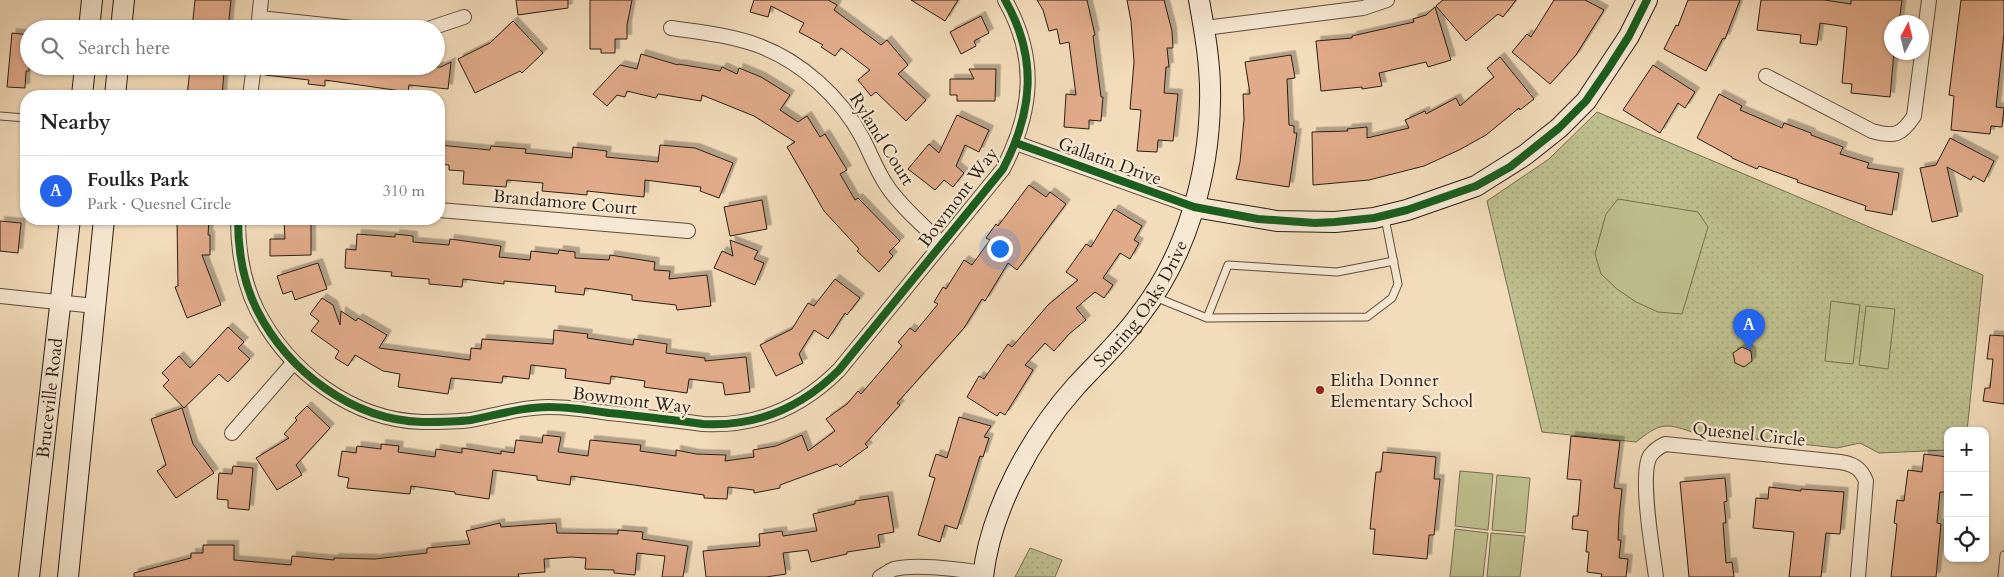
<!DOCTYPE html>
<html lang="en">
<head>
<meta charset="utf-8">
<style>
  body { margin:0; font-family:Cardo,serif; background:#f6f6f6; color:#222 }
  .controls { position:absolute; right:15px; bottom:15px; display:grid; overflow:hidden; border-radius:10px; box-shadow:0 1px 4px #0004 }
  .controls button { width:45px; height:45px; display:grid; place-items:center; padding:0; border:0; border-bottom:1px solid #e0e0e0; background:#fff; color:#222; font:25px sans-serif }
  .compass { position:absolute; left:1884px; top:15px; width:45px; height:45px; border-radius:50%; background:#fff; box-shadow:0 1px 4px #0004; rotate:7deg }
  .you { position:absolute; left:999px; top:248px; width:18px; height:18px; margin:-12px; border:4px solid #fff; border-radius:50%; background:#1a73e8; box-shadow:0 0 0 8px #1a73e833 }
  .badge { display:grid; place-items:center; width:32px; height:32px; border-radius:50%; background:#2563eb; color:#fff; font-size:16px; font-weight:700 }
  .pin { position:absolute; translate:-50% -41px; filter:drop-shadow(0 1px 2px #0008) }
  .pin::after { content:''; position:absolute; top:26px; width:18px; height:15px; background:inherit; clip-path:polygon(0 0,100% 0,50% 100%) }
  .list { margin:0; padding:0; list-style:none }
  h2 { display:flex; justify-content:space-between; align-items:center; height:65px; margin:0; padding:0 20px; font-size:21px }
  h2 small { font-size:16px; font-weight:400; color:#767676 }
  .list li { display:grid; grid-template-columns:32px 1fr auto; gap:15px; align-items:center; box-sizing:border-box; height:70px; padding:0 20px; border-top:1px solid #e0e0e0 }
  .list b { display:block; font-size:19px; white-space:nowrap }
  .list p { margin:0; font-size:16px; white-space:nowrap; color:#767676 }
  .list em { font-size:16px; font-style:normal; color:#767676 }
  .icon { flex:none; width:28px; height:28px; fill:none; stroke:currentColor; stroke-width:2; stroke-linecap:round; stroke-linejoin:round }
  .map { position:relative; flex:none; width:2004px; height:577px; overflow:hidden }
  .search { position:absolute; background:#fff; box-shadow:0 1px 4px #0004; left:20px; top:20px; width:425px; height:55px; display:flex; align-items:center; gap:12px; box-sizing:border-box; padding:0 18px; border-radius:28px; color:#767676; font-size:19px }
  .panel { position:absolute; background:#fff; box-shadow:0 1px 4px #0004; left:20px; top:90px; width:425px; height:135px; border-radius:20px }
  .map>svg:first-child { display:block }
  .park { fill:url(#park-dots); stroke:#746e50 }
  .garden { fill:#bebf8e; stroke:#746e50 }
  .building { fill:#e1ab8a; stroke:#2a1e11; filter:url(#shadow) }
  .lines { fill:none; stroke-linecap:round; stroke-linejoin:round }
  .lane-casing { stroke:#5c4e3c; stroke-width:9 }
  .street-casing { stroke:#5c4e3c; stroke-width:16 }
  .secondary-casing { stroke:#2a1e11; stroke-width:22 }
  .lane { stroke:#f7e8d3; stroke-width:7 }
  .street { stroke:#f7e8d3; stroke-width:14 }
  .secondary { stroke:#f7e8d3; stroke-width:20 }
  .cycleway-casing { stroke:#f7e8d3; stroke-width:11 }
  .cycleway { stroke:#1b5e20; stroke-width:8 }
  .poi-dot { fill:#8f2418; stroke:#f7e8d3; stroke-width:2 }
  .labels { text-anchor:middle; stroke-width:4.5; stroke-linejoin:round; paint-order:stroke }
  .street-label { font-size:18px; fill:#2a1e11; stroke:#f7e8d3 }
  .poi-label { font-size:18px; fill:#2a1e11; stroke:#f7e8d3; text-anchor:start }
</style>
</head>
<body>
<div class="map">
<svg width="2004" height="577" viewBox="0 0 2004 577">
  <defs>
    <pattern id="park-dots" width="8" height="8" patternUnits="userSpaceOnUse" patternTransform="scale(1.25)"><rect width="8" height="8" fill="#bebf8e"/><path d="M2 2h.1M6 6h.1" fill="none" stroke="#a3a479" stroke-width="1.8" stroke-linecap="round"/></pattern>
    <filter id="shadow"><feDropShadow dx="4.5" dy="-4.5" stdDeviation="0" flood-color="#0004"/></filter>
  </defs>
  <rect width="100%" height="100%" fill="#f3dcbb"/>
  <filter id="stains"><feTurbulence type="fractalNoise" baseFrequency=".004" numOctaves="4"/><feColorMatrix values="0 0 0 0 .2 0 0 0 0 .09 0 0 0 0 .02 0 0 0 .5 -.17"/></filter>
  <radialGradient id="worn" r=".72"><stop offset=".6" stop-color="#630" stop-opacity="0"/><stop offset="1" stop-color="#630" stop-opacity=".3"/></radialGradient>
  <!-- park -->
  <path class="park" d="M1597 112 1983 275 1967 431H1948V450L1879 453 1860 443 1837 448 1692 432C1664 422 1659 424 1636 442L1542 432 1487 201 1549 159Z
    M1030 548 1062 560 1055 577H1015Z"/>
  <!-- garden -->
  <path class="garden" d="M1618 199 1698 212 1708 227 1682 314 1658 312 1636 302 1617 289 1601 274 1595 254 1606 214Z
    M1831 301 1860 305 1853 364 1825 361Z
    M1866 306 1895 309 1888 369 1859 365Z
    M1460 471 1493 474 1488 530 1455 526Z
    M1497 475 1530 478 1525 533 1492 530Z
    M1455 529 1488 533 1483 577H1450Z
    M1491 533 1525 536 1520 577H1487Z"/>
  <!-- building -->
  <path class="building" d="M195 0H231L228 29H192Z
    M516 0H568V8L518 15Z
    M590 0H632L627 25V39H615V53H601V49H590Z
    M754 0H828L837 5 834 10 881 45 887 40 908 65 898 74 926 100 906 121 876 92 871 96 858 80 870 70 841 48 835 56 821 47 823 45 799 32 804 23 771 6 768 17 750 12Z
    M911 0H958L945 21Z
    M1037 0H1087L1095 35 1093 36 1101 97H1103L1101 121 1089 120V129L1064 127 1066 94 1076 95 1069 42 1060 44 1057 29 1049 31 1043 10Z
    M1127 0H1164L1172 31 1173 48H1167L1169 67H1166L1164 93 1178 94 1173 141 1158 140 1157 152 1137 151 1141 110 1130 109 1134 62 1131 21Z
    M1443 0H1516L1503 17 1498 14 1466 41 1436 6Z
    M1554 0H1585L1604 10 1576 55 1550 84 1512 52 1527 34 1531 37Z
    M1688 0H1740L1725 39 1723 38 1706 71 1664 49 1676 25 1678 26Z
    M1761 0H1824L1851 4V0H1902L1899 22H1892V52H1894L1890 97 1851 93 1852 84 1842 83 1847 27 1820 23 1817 45 1800 43 1801 35 1757 30Z
    M1961 0H2004V33L1996 107 2004 108 2002 127 1991 126 1990 134 1951 130 1954 96 1949 95Z
    M1435 7 1451 60 1428 67 1426 62 1379 73 1382 86 1362 89V87L1321 91 1316 41 1352 38V36L1414 22 1413 19 1426 15Z
    M981 16 989 33 974 41 976 46 961 54 950 32Z
    M513 21 543 53 522 73 520 71 475 93 458 59 490 43Z
    M12 33 29 35V71H26L25 88 7 87Z
    M641 54 678 65V64L720 71 722 67 737 74 739 68 761 77 790 95 780 110 798 122 807 116 820 137 825 134 847 170 840 174 855 200 858 198 900 241 889 252 893 256 879 272 857 251 859 249 824 211 787 147 795 142 754 116 702 95 701 101 658 94 656 98 627 91 625 97 617 95 607 106 593 94 620 65 637 69Z
    M1291 55 1295 78 1287 79 1289 125 1294 126V133H1297L1289 187 1236 179 1240 162 1244 119 1243 94H1250L1245 62Z
    M1500 57 1534 99 1520 110 1519 108 1486 135 1459 150 1424 166 1369 180 1313 185 1312 132 1348 131 1347 129 1367 127V138L1409 128 1405 120 1425 111 1426 114 1456 98 1460 106 1494 77 1487 68Z
    M451 62 448 89 409 85 408 92 325 80V86L308 84 309 80 265 75 266 66 441 67Z
    M1653 65 1695 92 1685 108 1678 103 1660 133 1623 110Z
    M190 69 224 72 222 96H187Z
    M969 69H996L995 101H957V95H950V79H974Z
    M1719 94 1742 106 1740 110 1782 128 1784 123 1811 133V135L1843 147 1840 154 1869 163 1867 168 1899 173 1892 215 1865 210 1866 206 1797 182 1798 180 1759 166 1757 169 1732 158V157L1697 138Z
    M957 115 989 130 979 152 965 145 956 166 964 173 953 187 944 180 935 190 908 169 929 144 939 153Z
    M1950 138 1994 161 1984 182 1973 176 1971 180 1947 167 1958 216 1932 222 1920 168 1936 165Z
    M439 145 490 150 491 146 526 149 525 153 572 158 573 147 607 151 606 157 658 162 660 145 695 148 733 163 719 198 700 191 701 187 645 180 644 197 587 191V195L542 191 543 183 507 180 506 187 463 184 464 171 449 170V165L439 164Z
    M1029 185 1046 197 1050 192 1066 204 1017 270 1008 263 985 301 982 299 964 328 897 403 900 405 865 444 868 447 840 467 837 464 780 485V488L754 493V490L728 487 727 499 704 498V495L571 476 570 485 537 480V476L493 470 489 499 455 494V492L411 486 410 494 347 488 349 478 338 476 342 451 356 453 357 446 381 449V444L399 446 398 452 435 457 436 449 462 453V448L501 454V451L514 453 516 440 542 443 543 435 561 437 558 452 588 456 590 440 641 445 640 451 676 456V450L696 454 726 455 725 461 754 457 753 450 776 446 802 435 808 451 835 431 826 419 847 404 858 391 861 394 902 346 898 342 910 328 915 332 938 304 934 302 943 287 946 289 964 260 972 265 990 240 986 238 996 224 998 226Z
    M762 200 767 229 730 236 724 207Z
    M1114 209 1142 226 1134 240 1139 243 1130 259 1120 253 1103 278 1113 285 1104 298 1095 292 1076 308 1086 320 1069 334 1054 351 1045 343 1025 365 1033 370 1005 415 1000 412 997 416 967 397 979 376 984 379 1008 344 1012 347 1048 305 1078 280 1066 272 1086 244 1091 247Z
    M177 219H209L208 235H210V255H202L221 305 187 318 175 287 178 286Z
    M311 220V255L270 256V239H285L284 221Z
    M0 221 21 223 18 253 0 251Z
    M357 234 395 237V234L413 236V242L449 245 450 239 501 246 499 257 530 260 531 251 558 254 559 250 575 252V258L609 260 610 255 655 262 654 270 670 271 669 279 707 275 711 306 677 310 676 305 632 300V295L585 288 584 295 555 292 556 286 504 281V284L463 279 462 287 429 284V279L391 276 392 272 345 268 346 249 356 250Z
    M730 240 758 251 754 259 764 263 755 285 714 268 722 251 733 256Z
    M318 263 327 289 295 300 292 291 283 294 277 276Z
    M835 279 860 298 847 315 845 313 828 339 814 330 799 354 803 363 776 376 760 345 792 329 808 303 814 306Z
    M322 298 333 305 340 325 341 311 356 321 358 318 387 335 379 348 470 360 471 348 481 349 482 339 553 344 554 330 588 334 587 338 633 345 634 339 667 344 666 353 705 358V361L746 357 750 392 725 395 723 383 689 379 687 393 644 387 645 381 611 376 610 384 565 378 566 369 531 365 529 379 503 376 502 383 451 378 448 394 398 387 400 374 383 371 355 355 348 366 335 358 339 351 311 331 319 321 310 314Z
    M228 327 244 342 238 348 250 359 228 382 219 374 184 408 163 386 169 380 162 373 179 356 190 368Z
    M1990 335 2004 336V404L1983 401 1985 388H1990L1993 359H1987Z
    M1742 347 1751 351 1752 361 1744 367 1735 363 1733 353Z
    M307 406 330 428 296 465 302 475 277 490 256 458 289 438 284 434 297 420 295 418Z
    M182 408 193 444 214 473 176 498 157 471 166 465 151 419Z
    M959 417 991 426 984 437 989 438 983 457 980 456 957 529 945 525 940 542 918 535 935 478 929 476 936 454 947 458Z
    M1571 436 1620 441 1614 488 1622 489 1619 518 1618 540H1621L1619 558 1628 559 1626 577H1601L1602 574 1587 572 1589 552H1586L1588 531 1572 529 1573 516H1578L1581 480 1567 479Z
    M1383 452 1436 457 1434 479H1440L1434 535H1429L1427 559 1373 554 1375 529H1370L1376 472H1381Z
    M1924 454 1948 457V492H1940L1937 523 1941 524 1936 577H1891L1897 524 1894 523 1897 500 1904 501 1908 470 1922 472Z
    M233 466 253 468 249 510 228 508V500L217 499 219 473 232 474Z
    M1725 478 1727 501 1724 502 1726 523H1723L1726 563 1732 562 1734 577H1689L1680 482Z
    M1769 487 1801 491V489L1844 492 1840 534 1826 533 1821 577H1789L1794 532 1753 528 1756 498 1768 499Z
    M888 496 894 532 878 535 880 547 847 552V554L811 562 808 550 783 553 786 574 766 577H706L703 551 760 546 759 534 782 531 783 536 817 531 813 514 855 504V501Z
    M500 523 501 527 556 523 557 533 618 534V530L643 532 642 539 688 546 683 577H662L665 556 637 553 635 575 614 573V570L585 569 586 558 571 557 544 559 545 572 518 574 519 577H134V573L191 558V553H203V545H234V560L291 565 292 556 334 560V558L375 559 427 553V548L470 544 466 531Z"/>
  <g class="lines">
    <defs>
      <path id="lane" d="M0 116 26 118
        M1155 297 1207 318 1367 317 1392 298 1398 284 1385 218
        M1207 318 1228 265 1337 272 1394 261
        M2002 577 2004 555"/>
      <path id="street" d="M260 18 362 29
        M671 28C699 32 729 35 757 45 801 61 841 97 863 139 871 155 877 171 887 186 902 208 924 226 942 244
        M1205 28 1363 8 1387 0
        M258 29 261 0
        M428 29 464 17
        M1766 76 1872 131C1894 137 1901 136 1914 116L1929 0
        M250 96 254 66
        M1016 143 1194 207
        M439 210 688 231
        M238 219C238 250 243 282 257 310 288 371 352 420 422 422 438 422 455 422 471 420 497 415 522 407 549 407 569 407 589 410 609 413 641 416 672 420 703 424 756 427 802 407 839 370L1003 169C1033 111 1038 58 1005 0
        M0 296 95 306
        M232 433 294 362
        M880 577C884 575 889 571 894 569 916 563 961 570 984 573
        M1656 577C1653 553 1639 475 1650 456 1654 450 1659 447 1665 444L1840 462C1853 464 1861 468 1866 481L1858 577"/>
      <g id="secondary">
        <path d="M89 29 92 0"/>
        <path d="M121 29 124 0"/>
        <path d="M82 96 85 66"/>
        <path d="M115 96 118 66"/>
        <path d="M1194 207 1277 221 1335 222 1374 218 1407 210 1476 186 1525 155 1559 128 1586 101 1629 36 1647 0"/>
        <path id="s1" d="M29 577 70 219"/>
        <path d="M68 577 104 219"/>
        <path id="s2" d="M983 577C990 510 1032 435 1076 386 1097 363 1120 342 1139 316 1186 256 1209 176 1210 101 1211 67 1205 33 1199 0"/>
      </g>
    </defs>
    <!-- lane casing -->
    <use href="#lane" class="lane-casing"/>
    <!-- street casing -->
    <use href="#street" class="street-casing"/>
    <!-- secondary casing -->
    <use href="#secondary" class="secondary-casing"/>
    <!-- lane -->
    <use href="#lane" class="lane"/>
    <!-- street -->
    <use href="#street" class="street"/>
    <!-- secondary -->
    <use href="#secondary" class="secondary"/>
    <defs>
      <path id="cycleway" d="M1016 143 1194 207 1258 219 1315 223 1335 222 1374 218 1407 210 1476 186 1510 167 1559 128 1586 101 1608 69 1629 36 1647 0
        M238 219C238 250 243 282 257 310 288 371 352 420 422 422 438 422 455 422 471 420 497 415 522 407 549 407 569 407 589 410 609 413 641 416 672 420 703 424 756 427 802 407 839 370L1003 169C1033 111 1038 58 1005 0"/>
    </defs>
    <!-- cycleway casing -->
    <use href="#cycleway" class="cycleway-casing"/>
    <!-- cycleway -->
    <use href="#cycleway" class="cycleway"/>
  </g>
  <!-- markers -->
  <circle class="poi-dot" cx="1320" cy="390" r="5"/>
  <g class="labels">
    <!-- street labels -->
    <g class="street-label">
      <text transform="translate(882 139) rotate(58)" y="6">Ryland Court</text>
      <text transform="translate(1110 161) rotate(20)" y="6">Gallatin Drive</text>
      <text transform="translate(958 197) rotate(-53)" y="6">Bowmont Way</text>
      <text transform="translate(565 202) rotate(5)" y="6">Brandamore Court</text>
      <text dy="6" stroke="none"><textPath href="#s2" startOffset="321">Soaring Oaks Drive</textPath></text>
      <text dy="6" stroke="none"><textPath href="#s1" startOffset="180">Bruceville Road</textPath></text>
      <text transform="translate(632 400) rotate(7)" y="6">Bowmont Way</text>
      <text transform="translate(1749 434) rotate(6)" y="6">Quesnel Circle</text>
    </g>
    <!-- poi labels -->
    <g class="poi-label">
      <text x="1330" y="386">Elitha Donner<tspan x="1330" dy="21">Elementary School</tspan></text>
    </g>
  </g>
  <rect width="100%" height="100%" filter="url(#stains)"/>
  <rect width="100%" height="100%" fill="url(#worn)"/>
</svg>
<div class="controls">
<button>+</button>
<button>−</button>
<button><svg class="icon" aria-label="locate" viewBox="0 0 24 24"><circle cx="12" cy="12" r="6"/><path d="M12 2v4M12 18v4M2 12h4M18 12h4"/></svg></button>
</div>
<svg class="compass" viewBox="-18 -18 36 36"><path d="M0-13l5 13h-10z" fill="#e53935"/><path d="M0 13l5-13h-10z" fill="#767676"/></svg>
<div class="you"></div>
<div class="pin badge" style="left:1749px;top:350px">A</div>
<div class="search"><svg class="icon" aria-label="search" viewBox="0 0 24 24"><circle cx="10" cy="10" r="6"/><path d="M15 15l6 6"/></svg>Search here</div>
<section class="panel">
<h2>Nearby<small></small></h2>
<ul class="list">
<li><span class="badge">A</span><div><b>Foulks Park</b><p>Park · Quesnel Circle</p></div><em>310 m</em></li>
</ul>
</section>
</div>
</body>
</html>
